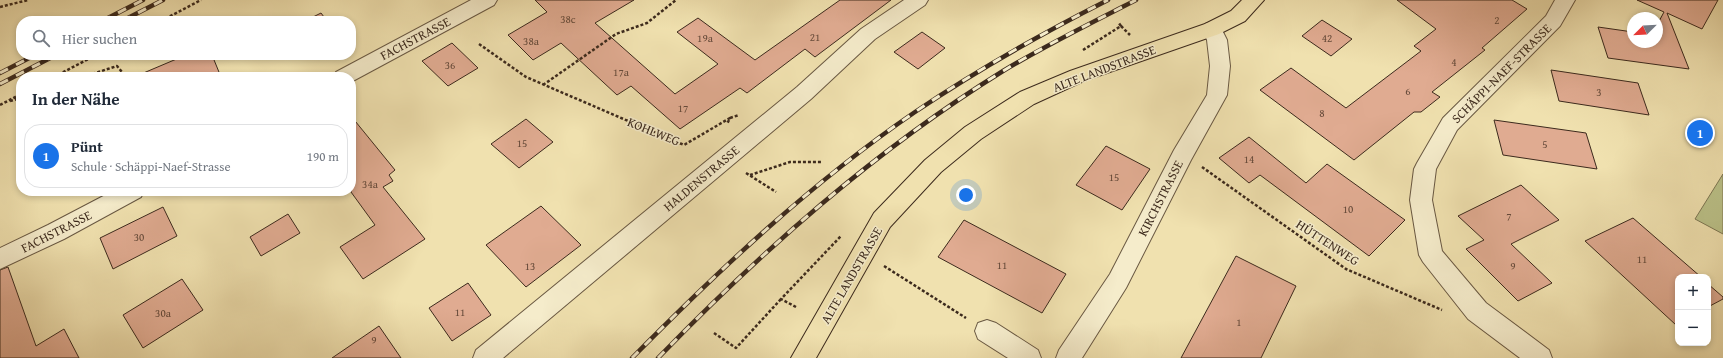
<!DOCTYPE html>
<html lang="de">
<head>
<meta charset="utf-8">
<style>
  body { margin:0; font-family:"Gentium Book Plus",serif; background:#f2f2f3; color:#1f2937 }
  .controls { position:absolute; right:12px; bottom:12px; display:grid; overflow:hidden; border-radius:8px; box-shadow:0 2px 6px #0003 }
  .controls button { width:36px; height:36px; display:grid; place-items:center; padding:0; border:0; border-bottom:1px solid #e0e1e3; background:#fff; color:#1f2937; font:20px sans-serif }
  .compass { position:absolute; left:1627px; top:12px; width:36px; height:36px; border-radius:50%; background:#fff; box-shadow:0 2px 6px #0003; rotate:246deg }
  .you { position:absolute; left:966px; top:195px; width:14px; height:14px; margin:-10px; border:3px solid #fff; border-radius:50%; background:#1a73e8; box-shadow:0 0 0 6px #1a73e833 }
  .badge { display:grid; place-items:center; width:26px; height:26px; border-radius:50%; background:#1a73e8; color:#fff; font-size:13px; font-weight:700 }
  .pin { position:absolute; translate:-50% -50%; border:2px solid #fff; box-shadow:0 1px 4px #0006 }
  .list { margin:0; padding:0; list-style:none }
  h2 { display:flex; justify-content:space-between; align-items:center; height:52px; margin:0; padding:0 16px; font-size:17px }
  h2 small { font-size:13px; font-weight:400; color:#747a83 }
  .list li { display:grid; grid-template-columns:26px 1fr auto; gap:12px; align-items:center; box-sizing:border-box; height:64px; margin:0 8px 8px; padding:0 8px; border:1px solid #e0e1e3; border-radius:16px }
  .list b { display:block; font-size:15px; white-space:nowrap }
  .list p { margin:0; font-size:13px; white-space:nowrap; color:#747a83 }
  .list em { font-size:13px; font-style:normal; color:#747a83 }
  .icon { flex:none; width:22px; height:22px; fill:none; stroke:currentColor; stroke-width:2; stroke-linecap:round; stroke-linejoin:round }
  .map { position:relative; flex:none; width:1723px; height:358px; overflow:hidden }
  .search { position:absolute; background:#fff; box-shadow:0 2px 6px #0003; left:16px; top:16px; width:340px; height:44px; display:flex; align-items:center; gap:10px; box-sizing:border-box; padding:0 14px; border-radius:16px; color:#747a83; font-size:15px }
  .panel { position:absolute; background:#fff; box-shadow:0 2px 6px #0003; left:16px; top:72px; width:340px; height:124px; border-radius:16px }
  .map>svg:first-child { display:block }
  .green { fill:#bbc289; stroke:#7c7653 }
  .building { fill:#e0ab91; stroke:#3c2a1d }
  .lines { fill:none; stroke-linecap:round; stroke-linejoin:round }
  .minor-casing { stroke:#695842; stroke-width:2 }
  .major-casing { stroke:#3c2a1d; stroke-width:2 }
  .path { stroke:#3c2a1d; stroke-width:2.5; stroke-dasharray:3 2; stroke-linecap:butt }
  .minor { fill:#f5eccb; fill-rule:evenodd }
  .major { fill:#f0e1af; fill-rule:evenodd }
  .rail-casing { stroke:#3c2a1d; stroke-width:4.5 }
  .rail { stroke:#f5eccb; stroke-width:3; stroke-dasharray:9; stroke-linecap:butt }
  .labels { text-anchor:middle; stroke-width:3; stroke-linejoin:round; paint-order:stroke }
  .number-label { font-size:11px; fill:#654a3a }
  .street-label { font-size:13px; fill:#3c2a1d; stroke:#f5eccb }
</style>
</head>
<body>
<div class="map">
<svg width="1723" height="358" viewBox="0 0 1723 358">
  <rect width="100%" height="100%" fill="#f0e1af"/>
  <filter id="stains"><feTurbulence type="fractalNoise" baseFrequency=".005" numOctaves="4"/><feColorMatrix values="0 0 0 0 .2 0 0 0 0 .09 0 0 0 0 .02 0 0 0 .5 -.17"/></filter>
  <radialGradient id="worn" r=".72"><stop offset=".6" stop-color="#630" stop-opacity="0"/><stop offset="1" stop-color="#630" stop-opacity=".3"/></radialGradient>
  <!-- green -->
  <path class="green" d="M1723 174V234L1695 219Z"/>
  <!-- building -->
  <path class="building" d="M535 0H634L595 23 675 94 718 64 677 32 698 18 755 60 840 0H891L815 57 805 49 747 93 740 88 680 129 631 86 617 95 561 43 533 60 508 35 547 12Z
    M1397 0H1512L1527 9 1482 48 1485 50 1432 92 1440 97 1421 112H1414L1354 160 1260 90 1291 68 1346 108 1421 51 1414 46 1436 29Z
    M1637 0H1718L1702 29 1667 13 1689 69 1608 58 1598 27 1633 32V42H1657V25L1664 12Z
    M321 13 327 21H305Z
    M1322 20 1352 39 1331 56 1302 36Z
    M922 32 945 48 918 69 894 52Z
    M452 43 478 68 448 86 422 61Z
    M186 55H212L221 77H134Z
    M1551 70 1638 83 1649 115 1559 101Z
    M351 116 395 170 389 175 393 181 383 187 425 239 363 279 340 247 375 225 351 192Z
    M526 119 553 142 519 168 491 144Z
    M1494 120 1586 133 1597 169 1503 155Z
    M1249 137 1306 183 1327 164 1405 220 1369 256 1260 175 1249 183 1219 158Z
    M1106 146 1150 169 1122 210 1076 185Z
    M1521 185 1559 220 1511 244 1552 283 1518 301 1466 249 1484 240 1458 216Z
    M541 206 581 245 526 287 486 245Z
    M163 207 177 236 113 269 100 238Z
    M288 214 300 233 261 256 250 237Z
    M1633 218 1701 277H1678V324L1676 325 1585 241Z
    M964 220 1066 274 1042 313 938 257Z
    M1236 256 1296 286 1261 358H1181Z
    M8 267 36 346 64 329 79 358H0V270Z
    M182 279 203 310 143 348 123 315Z
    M468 283 491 315 452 341 429 308Z
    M1708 284 1723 297V299L1708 307Z
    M379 326 401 358H332Z"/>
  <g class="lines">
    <defs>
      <path id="minor" d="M471 0H497L494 5 351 82V77H333L336 72Z
        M904 0H928L925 5 875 39 811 99 503 358H473L476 350 797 87 861 29Z
        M1555 0H1575L1560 26 1457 130 1436 169 1432 200 1442 251 1486 303 1549 350 1552 358H1520L1468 319 1423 262 1419 255 1410 200 1414 169 1417 163 1443 118 1546 16Z
        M1212 22 1219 24 1227 40 1230 66 1227 95 1191 160 1126 288 1082 358H1056L1059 350 1110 274 1174 150 1207 95 1210 66 1207 40 1202 29 1205 24Z
        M113 191H144L141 197 64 239 0 269V248L48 225Z
        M987 320 996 323 1038 350 1041 358H1008L978 339 975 331 978 323Z"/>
      <path id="major" d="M1242 0H1264L1245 21 1219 34 1084 81 1034 104 981 139 941 172 890 227 816 358H791L874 213 925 160 965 127 1020 92 1070 71 1205 24 1231 11Z"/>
    </defs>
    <!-- minor casing -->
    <use href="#minor" class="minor-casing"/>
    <!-- major casing -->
    <use href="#major" class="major-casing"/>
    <!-- path -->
    <path class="path" d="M0 7 28 0
      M161 21 201 0
      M1121 26 1130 35
      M479 44 526 77 684 145 730 118 727 124
      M1083 50 1121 26 1118 22
      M54 77 96 55
      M83 77 117 66 126 77
      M543 85 616 34 647 23 676 0
      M10 101 21 98
      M0 105 21 94
      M730 118 739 115
      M1202 167 1346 269 1442 310
      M746 173 776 192
      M750 175 790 162H821
      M884 266 966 318
      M796 307 781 299 841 236
      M714 333 736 348 781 299"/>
    <!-- minor -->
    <use href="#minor" class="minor"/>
    <!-- major -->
    <use href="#major" class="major"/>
    <defs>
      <path id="rail" d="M102 21 143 0
        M122 21 163 0
        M0 73 35 55
        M0 84 56 55
        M632 358C720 269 811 183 915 112 977 70 1041 34 1108 0
        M658 358C763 250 874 151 1003 71 1046 45 1091 23 1136 0"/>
    </defs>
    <!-- rail casing -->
    <use href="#rail" class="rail-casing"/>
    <!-- rail -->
    <use href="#rail" class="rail"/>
  </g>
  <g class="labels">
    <!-- number labels -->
    <g class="number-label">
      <text x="568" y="23">38c</text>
      <text x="1497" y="24">2</text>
      <text x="815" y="41">21</text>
      <text x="705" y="42">19a</text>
      <text x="1327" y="42">42</text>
      <text x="531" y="45">38a</text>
      <text x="1454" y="66">4</text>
      <text x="450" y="69">36</text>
      <text x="621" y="76">17a</text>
      <text x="1408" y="95">6</text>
      <text x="1599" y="96">3</text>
      <text x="683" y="112">17</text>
      <text x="1322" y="117">8</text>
      <text x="522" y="147">15</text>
      <text x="1545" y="148">5</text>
      <text x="1249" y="163">14</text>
      <text x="1114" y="181">15</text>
      <text x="370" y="188">34a</text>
      <text x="1348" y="213">10</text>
      <text x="1509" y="220">7</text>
      <text x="139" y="241">30</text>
      <text x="1642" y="263">11</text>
      <text x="1002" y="269">11</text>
      <text x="530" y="270">13</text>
      <text x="1513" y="270">9</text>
      <text x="460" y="316">11</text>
      <text x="163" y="317">30a</text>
      <text x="1239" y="326">1</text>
      <text x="374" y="344">9</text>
    </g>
    <!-- street labels -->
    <g class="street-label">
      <text transform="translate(415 38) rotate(-28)" y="5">FACHSTRASSE</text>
      <text transform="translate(1104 68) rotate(-21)" y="5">ALTE LANDSTRASSE</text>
      <text transform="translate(1501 73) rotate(-45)" y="5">SCHÄPPI-NAEF-STRASSE</text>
      <text transform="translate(654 131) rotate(22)" y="5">KOHLWEG</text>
      <text transform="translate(701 178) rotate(-40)" y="5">HALDENSTRASSE</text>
      <text transform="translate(1160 198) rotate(-63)" y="5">KIRCHSTRASSE</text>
      <text transform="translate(56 231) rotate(-27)" y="5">FACHSTRASSE</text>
      <text transform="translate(1328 242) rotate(33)" y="5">HÜTTENWEG</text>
      <text transform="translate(851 275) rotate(-60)" y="5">ALTE LANDSTRASSE</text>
    </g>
  </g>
  <rect width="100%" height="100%" filter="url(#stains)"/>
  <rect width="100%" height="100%" fill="url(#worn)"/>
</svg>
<div class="controls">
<button>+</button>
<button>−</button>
</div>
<svg class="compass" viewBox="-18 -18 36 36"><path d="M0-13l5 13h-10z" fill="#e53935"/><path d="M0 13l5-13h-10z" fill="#747a83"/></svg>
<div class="you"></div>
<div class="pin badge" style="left:1700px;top:133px">1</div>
<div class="search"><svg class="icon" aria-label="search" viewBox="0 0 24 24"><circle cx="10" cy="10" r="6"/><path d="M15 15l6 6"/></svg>Hier suchen</div>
<section class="panel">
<h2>In der Nähe<small></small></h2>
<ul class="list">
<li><span class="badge">1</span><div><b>Pünt</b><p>Schule · Schäppi-Naef-Strasse</p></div><em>190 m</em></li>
</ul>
</section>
</div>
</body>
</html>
